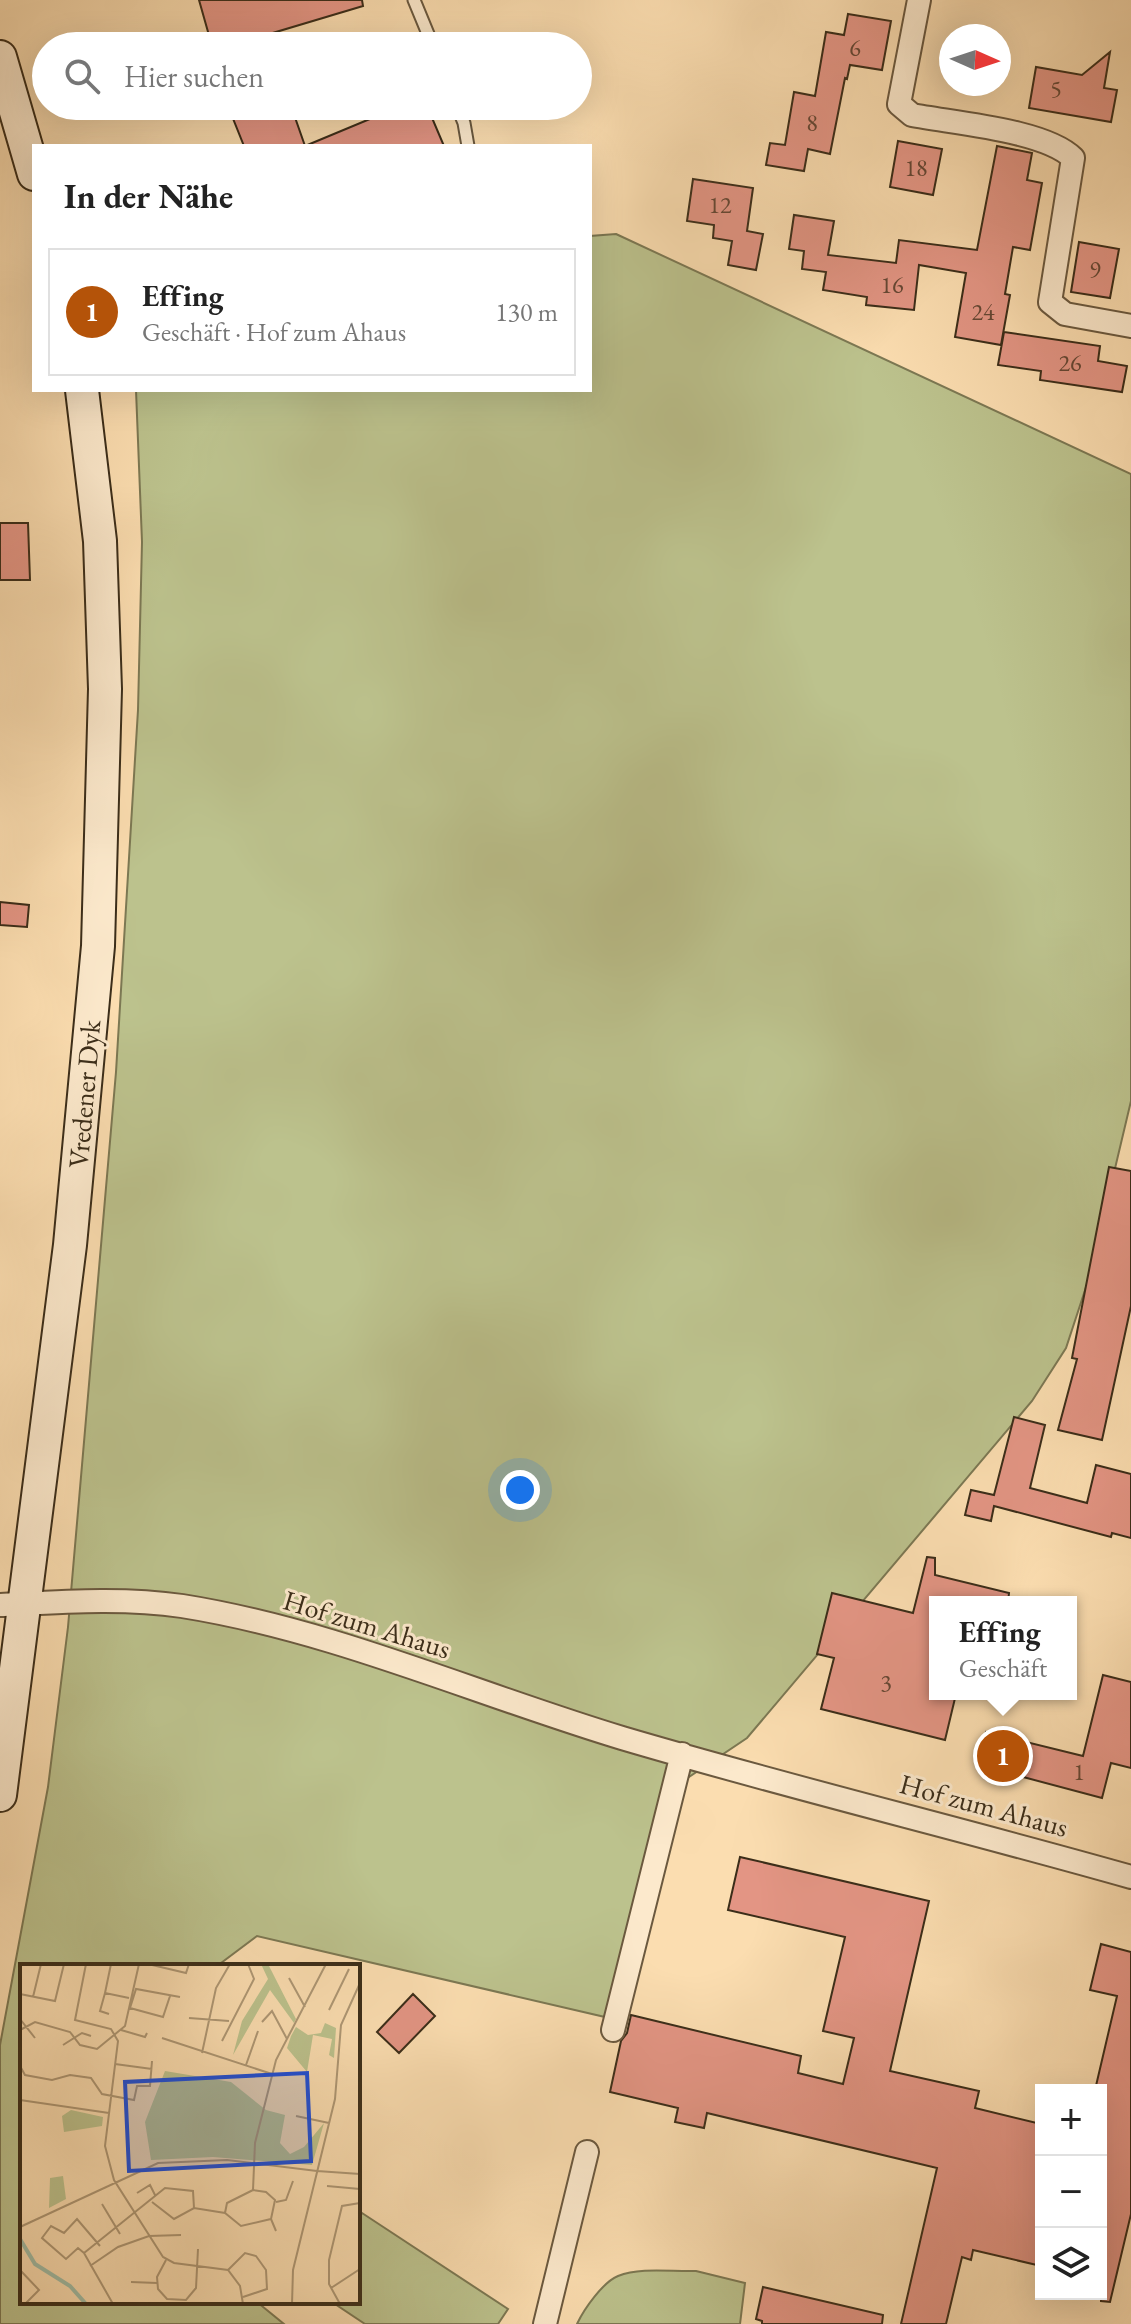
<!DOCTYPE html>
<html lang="de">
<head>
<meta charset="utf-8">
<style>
  body { margin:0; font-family:"EB Garamond",serif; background:#f2f2f2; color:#222 }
  .controls { position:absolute; right:24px; bottom:24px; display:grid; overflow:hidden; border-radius:0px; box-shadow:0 8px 32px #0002 }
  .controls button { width:72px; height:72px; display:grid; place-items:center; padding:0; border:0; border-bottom:2px solid #e0e0e0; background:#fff; color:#222; font:40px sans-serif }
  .compass { position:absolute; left:939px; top:24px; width:72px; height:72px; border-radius:50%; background:#fff; box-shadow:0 8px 32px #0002; rotate:93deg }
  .you { position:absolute; left:520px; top:1490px; width:28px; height:28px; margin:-20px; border:6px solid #fff; border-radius:50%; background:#1a73e8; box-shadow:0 0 0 12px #1a73e833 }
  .badge { display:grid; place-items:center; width:52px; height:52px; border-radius:50%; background:#b45309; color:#fff; font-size:26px; font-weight:700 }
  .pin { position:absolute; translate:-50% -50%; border:4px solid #fff; box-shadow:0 2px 8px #0006 }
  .popup { position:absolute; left:929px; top:1596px; width:148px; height:104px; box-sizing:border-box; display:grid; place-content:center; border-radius:0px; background:#fff; filter:drop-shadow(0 2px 6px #0005); font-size:26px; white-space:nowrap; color:#767676 }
  .popup b { font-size:30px; color:#222 }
  .popup::after { content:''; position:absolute; left:50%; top:100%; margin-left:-16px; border:16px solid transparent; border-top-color:#fff }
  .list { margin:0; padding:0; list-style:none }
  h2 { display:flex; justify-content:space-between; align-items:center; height:104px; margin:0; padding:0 32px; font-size:34px }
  h2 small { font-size:26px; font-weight:400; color:#767676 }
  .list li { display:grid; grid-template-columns:52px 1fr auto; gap:24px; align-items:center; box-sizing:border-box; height:128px; margin:0 16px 16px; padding:0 16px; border:2px solid #e0e0e0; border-radius:0px }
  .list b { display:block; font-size:30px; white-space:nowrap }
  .list p { margin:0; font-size:26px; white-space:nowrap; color:#767676 }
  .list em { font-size:26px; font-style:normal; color:#767676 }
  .icon { flex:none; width:44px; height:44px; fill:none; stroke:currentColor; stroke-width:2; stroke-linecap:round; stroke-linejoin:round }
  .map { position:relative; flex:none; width:1131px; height:2324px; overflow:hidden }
  .search { position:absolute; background:#fff; box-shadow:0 8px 32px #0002; left:32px; top:32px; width:560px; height:88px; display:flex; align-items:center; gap:20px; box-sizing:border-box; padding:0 28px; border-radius:44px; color:#767676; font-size:30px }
  .panel { position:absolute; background:#fff; box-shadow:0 8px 32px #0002; left:32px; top:144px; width:560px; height:248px; border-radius:0px }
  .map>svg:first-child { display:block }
  .green { fill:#bcc28d; stroke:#7c7853; stroke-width:2 }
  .building { fill:#e39584; stroke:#3b2d19; stroke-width:2 }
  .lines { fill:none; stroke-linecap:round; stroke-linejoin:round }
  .lane-casing { stroke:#6b593f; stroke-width:15 }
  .street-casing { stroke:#6b593f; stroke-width:26 }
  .secondary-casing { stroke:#3b2d19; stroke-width:36 }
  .lane { stroke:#fce9cc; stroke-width:11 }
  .street { stroke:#fce9cc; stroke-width:22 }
  .secondary { stroke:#fce9cc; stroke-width:32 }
  .labels { text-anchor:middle; stroke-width:6; stroke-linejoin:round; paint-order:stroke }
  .number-label { font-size:24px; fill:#654734 }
  .street-label { font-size:28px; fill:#3b2d19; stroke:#fce9cc }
  .inset-river { fill:none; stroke:#a0bda6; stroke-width:4 }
  .inset-road { fill:none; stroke:#ae9774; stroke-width:2 }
  .view { fill:#1d4ed8; fill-opacity:0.15; stroke:#1d4ed8; stroke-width:4 }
  .inset-edge { fill:none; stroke:#3b2d19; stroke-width:4 }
</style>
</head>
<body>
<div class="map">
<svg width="1131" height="2324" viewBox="0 0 1131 2324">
  <rect width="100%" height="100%" fill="#fbddb0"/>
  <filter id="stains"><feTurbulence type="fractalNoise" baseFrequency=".0025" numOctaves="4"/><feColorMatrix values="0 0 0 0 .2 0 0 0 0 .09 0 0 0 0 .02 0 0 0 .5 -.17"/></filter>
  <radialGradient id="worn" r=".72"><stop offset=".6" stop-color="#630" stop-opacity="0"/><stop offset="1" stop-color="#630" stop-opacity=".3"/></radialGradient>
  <!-- green -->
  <path class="green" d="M616 234 1131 474V1101L1089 1278 1066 1348 1032 1401 747 1738 683 1781 605 2017 257 1936 217 1966H22V2302H257L284 2324H0V2045L48 1787 68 1627 116 1072 138 710 142 542 136 390H590V236Z
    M362 2213 508 2309 498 2324H365L332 2302H358V2219Z
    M696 2271 745 2283 740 2324H577C584 2309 603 2282 618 2276 641 2267 672 2272 696 2271Z"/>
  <!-- building -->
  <path class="building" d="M199 0H362L363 6 266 35 270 46H212Z
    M848 14 891 21 882 70 850 65 847 79 845 78 830 154 808 149 804 171 766 165 770 143 785 145 794 92 815 96 826 32 844 35Z
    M1110 52 1104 88 1117 90 1111 122 1029 108 1036 67 1082 75Z
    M228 106H291L305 146H244Z
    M401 106H427L444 146H305Z
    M898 141 942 149 933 195 890 187Z
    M997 146 1032 153 1027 180 1042 183 1030 250 1013 247 1005 294 1010 295 1001 345 955 337 966 273 919 265 914 310 866 305 867 297 823 290 826 272 802 269 804 251 789 249 794 215 834 221 828 255 896 263 899 240 977 250Z
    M693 179 753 188 747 231 763 234 756 270 728 265 732 241 713 238 714 225 687 221Z
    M1079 242 1119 249 1110 298 1071 292Z
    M1004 332 1100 346 1098 361 1127 366 1122 392 1040 380 1041 371 998 365Z
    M0 523H28L30 580H0Z
    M0 902 29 905 27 927 0 925Z
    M1109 1167 1131 1171V1306L1102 1440 1058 1430 1077 1359 1072 1358Z
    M1014 1417 1045 1425 1030 1488 1087 1503 1096 1465 1131 1474V1538L1112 1533 1111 1537 994 1506 991 1521 965 1515 971 1490 994 1495Z
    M927 1557 935 1558V1575L1009 1593 1008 1602H935V1694H956L945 1740 821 1709 834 1658 817 1654 832 1593 913 1613Z
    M1103 1675 1131 1682V1768L1111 1763 1102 1798 978 1765 986 1732 1083 1756Z
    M740 1857 929 1901 890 2071 979 2091 975 2108 1041 2124V2266L973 2250 971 2260 962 2257 946 2324H901L937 2168 707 2113 704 2128 675 2122 678 2108 610 2092 621 2041 627 2033 631 2015 801 2056 798 2073 843 2084 854 2038 823 2031 845 1937 728 1910Z
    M1101 1944 1131 1952V2214L1110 2302 1101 2301V2090H1095L1117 1996 1090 1990Z
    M413 1994 435 2016 399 2053 377 2032Z
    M763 2287 883 2315 882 2324H762V2321L756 2319Z"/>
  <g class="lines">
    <defs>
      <path id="lane" d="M414 0 433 46
        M457 106 464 123 468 146"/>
      <path id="street" d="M919 0 899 104 912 115C953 123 1045 130 1073 158L1050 302 1065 314 1131 326
        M0 1605C59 1602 122 1597 182 1606 333 1630 476 1694 622 1738 791 1788 962 1829 1131 1877
        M613 2030 682 1754
        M545 2324 587 2152"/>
      <path id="secondary" d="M0 57 34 174
        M0 1795 70 1245 98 946 105 689 100 541 82 390"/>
    </defs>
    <!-- lane casing -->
    <use href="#lane" class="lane-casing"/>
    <!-- street casing -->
    <use href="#street" class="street-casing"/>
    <!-- secondary casing -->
    <use href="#secondary" class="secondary-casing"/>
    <!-- lane -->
    <use href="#lane" class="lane"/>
    <!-- street -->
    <use href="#street" class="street"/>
    <!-- secondary -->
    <use href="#secondary" class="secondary"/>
  </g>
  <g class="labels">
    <!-- number labels -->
    <g class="number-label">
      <text x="855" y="56">6</text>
      <text x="1056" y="97">5</text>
      <text x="812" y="131">8</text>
      <text x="916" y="176">18</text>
      <text x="720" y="213">12</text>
      <text x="1095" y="278">9</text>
      <text x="892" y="293">16</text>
      <text x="983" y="320">24</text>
      <text x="1070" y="371">26</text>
      <text x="886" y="1691">3</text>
      <text x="1079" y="1780">1</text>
    </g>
    <!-- street labels -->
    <g class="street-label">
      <text transform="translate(84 1094) rotate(-85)" y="10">Vredener Dyk</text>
      <text transform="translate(367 1624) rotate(17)" y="10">Hof zum Ahaus</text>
      <text transform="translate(984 1805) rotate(15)" y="10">Hof zum Ahaus</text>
    </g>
  </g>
  <!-- overview -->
  <g transform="translate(20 1964)">
    <rect width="340" height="340" fill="#fbddb0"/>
    <path d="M241 0H248L276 55 274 59 250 26 213 91 222 57 248 15ZM305 59 316 64 314 94 309 91 312 75 293 71 287 108 267 84 271 72 276 63 288 71 301 69ZM145 107 211 118 246 146 265 151 260 179 270 190 284 183 304 159 292 201 193 193 131 196 125 158ZM51 146 83 153 82 162 44 168 42 152ZM43 212 46 235 29 244 30 214Z" fill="#bcc28d"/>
    <path class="inset-river" d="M0 275 15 300 50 322 66 340"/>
    <path class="inset-road" d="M66 0 55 56 91 65 98 77 85 182 94 216 143 293 154 299 208 306 220 322 223 340M91 0 85 29 109 34M128 0 166 9 169 0M269 14 285 43M85 29 80 47 89 50M0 30 35 37 44 0M150 32 143 53 110 44 116 25 160 33M13 33 21 0M309 46 329 5M169 54 209 57M0 55 15 74M242 58 252 47 267 75M0 66 15 58 50 68 60 81 77 85 105 62 119 0M101 66 125 73 127 69M142 74 252 110M202 77 234 15 228 0M43 81 62 69 71 72M182 89 196 24 210 0M95 100 132 105M226 101 238 67M0 102 5 111 32 116 50 111 71 114 82 130 114 136 117 122H130L132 97M0 136 89 149M276 152 309 159M297 207 340 210M307 222 340 225M117 229 130 221 135 231M132 238 154 255 174 244 205 249 221 262 251 255 256 267M256 238 266 236 273 217M82 240 100 270M205 249 207 239 233 226M251 255 255 236 246 228 233 226 235 179 256 96 306 0M0 263 138 199 207 196 297 207M64 289 145 224 173 227 174 244M64 289 58 284 46 295 22 274 31 262 44 269 57 255 80 282M64 289 93 340M146 296 137 313 138 325 147 335 166 336 176 324 178 285M70 302 98 283 129 272 161 271M0 306 19 326 5 340M208 306 225 289 236 292 246 306 247 325 223 333M111 318 137 319M311 324 340 305M272 340 273 306 315 135 321 61 340 19M320 340 309 320V296L322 242 340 239"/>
    <path class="view" d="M287 109 291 197 109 207 105 118Z"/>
    <rect width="340" height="340" class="inset-edge"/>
  </g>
  <rect width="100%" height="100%" filter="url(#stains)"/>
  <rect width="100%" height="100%" fill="url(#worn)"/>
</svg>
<div class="controls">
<button>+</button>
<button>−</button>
<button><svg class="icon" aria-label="layers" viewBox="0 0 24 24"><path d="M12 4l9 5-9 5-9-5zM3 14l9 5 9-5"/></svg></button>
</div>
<svg class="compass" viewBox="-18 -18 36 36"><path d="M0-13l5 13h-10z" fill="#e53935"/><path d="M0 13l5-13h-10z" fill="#767676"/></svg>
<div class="you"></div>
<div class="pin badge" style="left:1003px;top:1756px">1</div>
<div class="popup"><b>Effing</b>Geschäft</div>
<div class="search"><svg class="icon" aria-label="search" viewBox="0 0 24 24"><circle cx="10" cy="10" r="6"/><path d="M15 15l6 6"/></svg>Hier suchen</div>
<section class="panel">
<h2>In der Nähe<small></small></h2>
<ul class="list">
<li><span class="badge">1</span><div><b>Effing</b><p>Geschäft · Hof zum Ahaus</p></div><em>130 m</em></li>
</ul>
</section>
</div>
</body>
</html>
